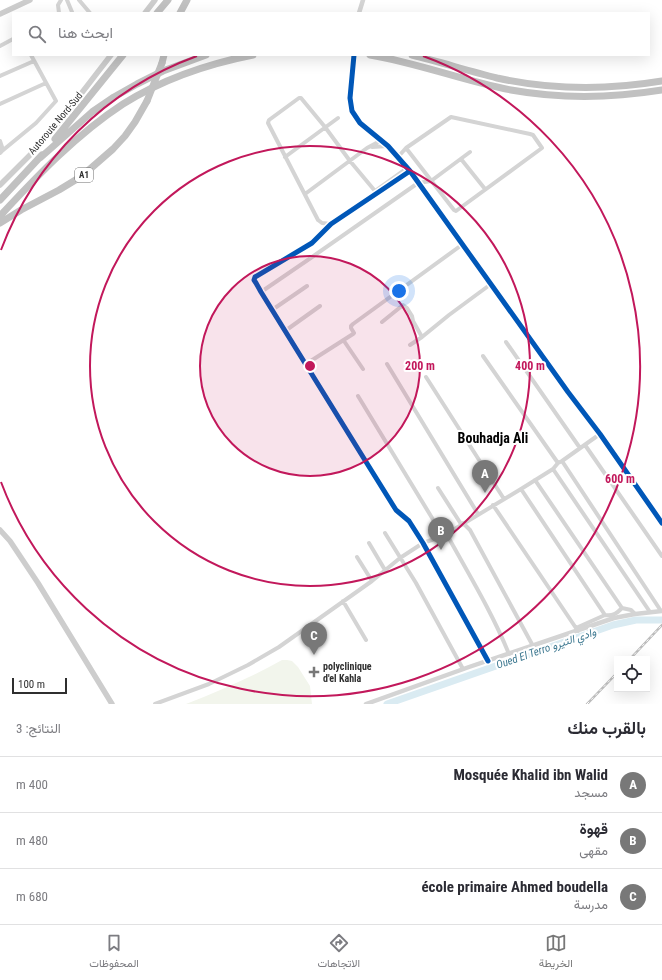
<!DOCTYPE html>
<html lang="ar">
<head>
<meta charset="utf-8">
<style>
  body { margin:0; font-family:"Roboto Condensed",Vazirmatn,sans-serif; background:#f2f2f3; color:#2b2b33; direction:rtl }
  .controls { position:absolute; right:12px; bottom:12px; display:grid; overflow:hidden; border-radius:0px; box-shadow:0 4px 16px #0002 }
  .controls button { width:36px; height:36px; display:grid; place-items:center; padding:0; border:0; border-bottom:1px solid #e1e1e2; background:#fff; color:#2b2b33; font:20px sans-serif }
  .scale { position:absolute; left:12px; bottom:10px; width:55px; box-sizing:border-box; padding-left:4px; border:2px solid #2f2f2f; border-top:0; font-size:11px; line-height:14px; white-space:nowrap; color:#2f2f2f; -webkit-text-stroke:3px #fff; paint-order:stroke }
  .you { position:absolute; left:399px; top:291px; width:14px; height:14px; margin:-10px; border:3px solid #fff; border-radius:50%; background:#1a73e8; box-shadow:0 0 0 6px #1a73e833 }
  .badge { display:grid; place-items:center; width:26px; height:26px; border-radius:50%; background:#787878; color:#fff; font-size:13px; font-weight:700 }
  .pin { position:absolute; translate:-50% -33px; filter:drop-shadow(0 1px 2px #0008) }
  .pin::after { content:''; position:absolute; top:21px; width:14px; height:12px; background:inherit; clip-path:polygon(0 0,100% 0,50% 100%) }
  .list { margin:0; padding:0; list-style:none }
  h2 { display:flex; justify-content:space-between; align-items:center; height:52px; margin:0; padding:0 16px; font-size:17px }
  h2 small { font-size:13px; font-weight:400; color:#7c7c81 }
  .list li { display:grid; grid-template-columns:26px 1fr auto; gap:12px; align-items:center; box-sizing:border-box; height:56px; padding:0 16px; border-top:1px solid #e1e1e2 }
  .list b { display:block; font-size:15px; white-space:nowrap }
  .list p { margin:0; font-size:13px; white-space:nowrap; color:#7c7c81 }
  .list em { font-size:13px; font-style:normal; color:#7c7c81 }
  .icon { flex:none; width:22px; height:22px; fill:none; stroke:currentColor; stroke-width:2; stroke-linecap:round; stroke-linejoin:round }
  .map { position:relative; flex:none; width:662px; height:704px; overflow:hidden; direction:ltr }
  .search { position:absolute; background:#fff; box-shadow:0 4px 16px #0002; left:12px; right:12px; top:12px; height:44px; display:flex; align-items:center; gap:10px; box-sizing:border-box; padding:0 14px; border-radius:0px; color:#7c7c81; font-size:15px }
  .sheet { height:220px; background:#fff }
  nav { display:flex; justify-content:space-around; align-items:center; box-sizing:border-box; height:56px; border-top:1px solid #e1e1e2; background:#fff; font-size:11px; color:#7c7c81 }
  nav a { display:grid; justify-items:center; gap:2px }
  nav .on { color:#787878 }
  .map>svg:first-child { display:block }
  .green { fill:#f2f5ec }
  .lines { fill:none; stroke-linecap:round; stroke-linejoin:round }
  .river { stroke:#daebf2; stroke-width:7 }
  .minor { stroke:#d4d4d4; stroke-width:4 }
  .tertiary { stroke:#d4d4d4; stroke-width:4.5 }
  .secondary { stroke:#cdcdcd; stroke-width:5.5 }
  .motorway { stroke:#c1c1c1; stroke-width:7 }
  .rail-casing { stroke:#bbb; stroke-width:2.5 }
  .rail { stroke:#fff; stroke-width:1; stroke-dasharray:3; stroke-linecap:butt }
  .motorway-bridge { stroke:#c1c1c1; stroke-width:7 }
  .cycleway-casing { stroke:#fff; stroke-width:8 }
  .cycleway { stroke:#0057b8; stroke-width:5 }
  .ring { fill:none; stroke:#c2185b; stroke-width:2 }
  .poi-dot { fill:#787878; stroke:#fff; stroke-width:1.5 }
  .labels { text-anchor:middle; stroke-width:4; stroke-linejoin:round; paint-order:stroke }
  .shield { fill:#fff; stroke:#6d6d6d; stroke-width:1 }
  .shield-label { font-size:9px; font-weight:bold; fill:#2f2f2f }
  .street-label { font-size:10px; fill:#2f2f2f; stroke:#fff }
  .poi-label { font-size:10px; font-weight:bold; fill:#2f2f2f; stroke:#fff; text-anchor:start }
  .water-label { font-size:11px; font-style:italic; fill:#3e7991; stroke:#fff }
  .district-label { font-size:14px; font-weight:bold; fill:#000; stroke:#fff }
  .centre { fill:#c2185b; stroke:#fff; stroke-width:2 }
  .ring-label { font-size:12px; text-anchor:middle; font-weight:bold; fill:#c2185b; stroke:#fff; stroke-width:4; stroke-linejoin:round; paint-order:stroke }
</style>
</head>
<body>
<div class="map">
<svg width="662" height="704" viewBox="0 0 662 704">
  <rect width="100%" height="100%" fill="#fff"/>
  <!-- green -->
  <path class="green" d="M282 660H287L292 661 298 667 310 686 312 704H186C219 691 252 677 282 660Z"/>
  <g class="lines">
    <!-- river -->
    <path class="river" d="M387 704 613 625 636 620H662"/>
    <!-- minor -->
    <path class="minor" d="M67 0 72 12
      M79 0 90 13
      M59 13 58 5 61 0
      M0 46 13 39
      M0 76 34 61
      M0 104 46 83
      M0 141 2 147V151
      M372 147 388 146
      M0 153 2 151 36 123 56 101 31 55
      M285 157 338 118
      M398 157 406 148 451 117 530 134 533 135 542 148 456 211 454 210 406 148
      M461 159 485 189
      M410 171 331 224 312 243 255 277 254 280 256 283 261 292 363 457 396 510 409 521 423 543 488 661
      M305 194 367 148 382 140
      M331 224 322 223 318 220 268 123 269 120 299 98H301L325 127 350 161 375 191 407 168
      M261 292 315 255 418 183 431 181 470 152
      M272 310 307 286
      M382 322 403 305 407 308 412 316 413 321 422 337
      M285 331 320 306
      M344 341 363 369
      M506 342 580 448
      M410 345 422 337 449 315 491 284
      M483 356 558 463
      M306 364 353 334 354 333 351 328V326L353 324 463 244
      M387 364 478 514
      M426 377 504 499
      M358 396 443 536
      M585 445 662 556
      M562 461 661 611
      M553 469 650 612
      M535 480 622 608
      M438 488 461 524
      M521 489 605 615C613 616 616 614 622 608L631 610 635 614
      M493 505 578 631
      M463 523 470 530 533 646
      M385 533 416 583 463 669
      M446 533C468 573 492 612 509 654
      M369 543 385 570
      M357 557 372 581
      M343 601 366 640
      M576 628 605 615
      M155 704 209 684 248 665 279 647 372 581 400 558 423 543 443 536 521 489 553 469 558 463 562 461 600 434"/>
    <!-- tertiary -->
    <path class="tertiary" d="M359 13 363 0
      M354 55 350 98 352 111 360 123 388 146 410 171 568 392 600 434 662 523
      M366 704 469 667 614 618 635 614 662 611"/>
    <!-- secondary -->
    <path class="secondary" d="M145 13 155 0
      M0 14 30 0
      M0 185 32 153 60 121 111 55
      M0 530 10 541 38 583 112 704"/>
    <!-- motorway -->
    <path class="motorway" d="M157 13 168 0
      M180 13 187 0
      M370 55C418 63 464 81 511 90 561 99 612 98 662 90
      M412 55C440 62 469 71 497 78 552 90 608 90 662 81
      M162 63 164 55
      M55 139 123 55
      M40 158 92 112 114 97 137 84 163 71 206 55
      M0 200 42 155
      M0 216C37 176 77 134 123 104 163 79 207 64 253 55
      M0 223 21 210 59 190 82 176 113 149 125 136 135 122 147 101"/>
    <defs>
      <path id="rail" d="M630 659 662 625
        M587 704 617 673"/>
    </defs>
    <!-- rail casing -->
    <use href="#rail" class="rail-casing"/>
    <!-- rail -->
    <use href="#rail" class="rail"/>
    <!-- motorway-bridge -->
    <path class="motorway-bridge" d="M147 101 162 63"/>
    <defs>
      <path id="cycleway" d="M354 55 350 98 352 111 360 123 388 146 410 171 568 392 600 434 662 523
        M410 171 331 224 312 243 255 277 254 280 256 283 261 292 363 457 396 510 409 521 423 543 488 661"/>
    </defs>
    <!-- cycleway casing -->
    <use href="#cycleway" class="cycleway-casing"/>
    <!-- cycleway -->
    <use href="#cycleway" class="cycleway"/>
  </g>
  <!-- distance rings -->
  <circle cx="310" cy="366" r="110" fill="#c2185b" fill-opacity=".12"/>
  <g class="ring">
    <circle cx="310" cy="366" r="110"/>
    <circle cx="310" cy="366" r="220"/>
    <path d="M1 250A330 330 0 0 1 197 56M423 56A330 330 0 1 1 1 482"/>
  </g>
  <!-- markers -->
  <path class="poi-dot" d="M312 666h4v4h4v4h-4v4h-4v-4h-4v-4h4z"/>
  <g class="labels">
    <!-- shield labels -->
    <rect class="shield" x="75" y="168" width="18" height="14" rx="3"/>
    <g class="shield-label">
      <text x="84" y="178">A1</text>
    </g>
    <!-- street labels -->
    <g class="street-label">
      <text transform="translate(55 123) rotate(-50)" y="4">Autoroute Nord-Sud</text>
    </g>
    <!-- poi labels -->
    <g class="poi-label">
      <text x="323" y="670">polyclinique<tspan x="323" dy="12">d'el Kahla</tspan></text>
    </g>
    <!-- water labels -->
    <g class="water-label">
      <text transform="translate(546 648) rotate(-19)" y="4">Oued El Terro وادي التيرو</text>
    </g>
    <!-- district labels -->
    <g class="district-label">
      <text x="493" y="443">Bouhadja Ali</text>
    </g>
  </g>
  <circle cx="310" cy="366" r="6" class="centre"/>
  <g class="ring-label">
    <text x="420" y="370">200 m</text>
    <text x="530" y="370">400 m</text>
    <text x="620" y="483">600 m</text>
  </g>
</svg>
<div class="controls">
<button><svg class="icon" aria-label="locate" viewBox="0 0 24 24"><circle cx="12" cy="12" r="6"/><path d="M12 2v4M12 18v4M2 12h4M18 12h4"/></svg></button>
</div>
<div class="scale">100 m</div>
<div class="you"></div>
<div class="pin badge" style="left:485px;top:493px">A</div>
<div class="pin badge" style="left:441px;top:550px">B</div>
<div class="pin badge" style="left:314px;top:655px">C</div>
<div class="search"><svg class="icon" aria-label="search" viewBox="0 0 24 24"><circle cx="10" cy="10" r="6"/><path d="M15 15l6 6"/></svg>ابحث هنا</div>
</div>
<section class="sheet">
<h2>بالقرب منك<small>النتائج: 3</small></h2>
<ul class="list">
<li><span class="badge">A</span><div><b>Mosquée Khalid ibn Walid</b><p>مسجد</p></div><em>400 m</em></li>
<li><span class="badge">B</span><div><b>قهوة</b><p>مقهى</p></div><em>480 m</em></li>
<li><span class="badge">C</span><div><b>école primaire Ahmed boudella</b><p>مدرسة</p></div><em>680 m</em></li>
</ul>
</section>
<nav>
<a class="on"><svg class="icon" aria-label="map" viewBox="0 0 24 24"><path d="M3 6l6-2 6 2 6-2v14l-6 2-6-2-6 2zM9 4v14M15 6v14"/></svg>الخريطة</a>
<a><svg class="icon" aria-label="directions" viewBox="0 0 24 24"><path d="M12 3l9 9-9 9-9-9zM9 14v-3h6M13 9l2 2-2 2"/></svg>الاتجاهات</a>
<a><svg class="icon" aria-label="saved" viewBox="0 0 24 24"><path d="M7 4h10v16l-5-4-5 4z"/></svg>المحفوظات</a>
</nav>
</body>
</html>
